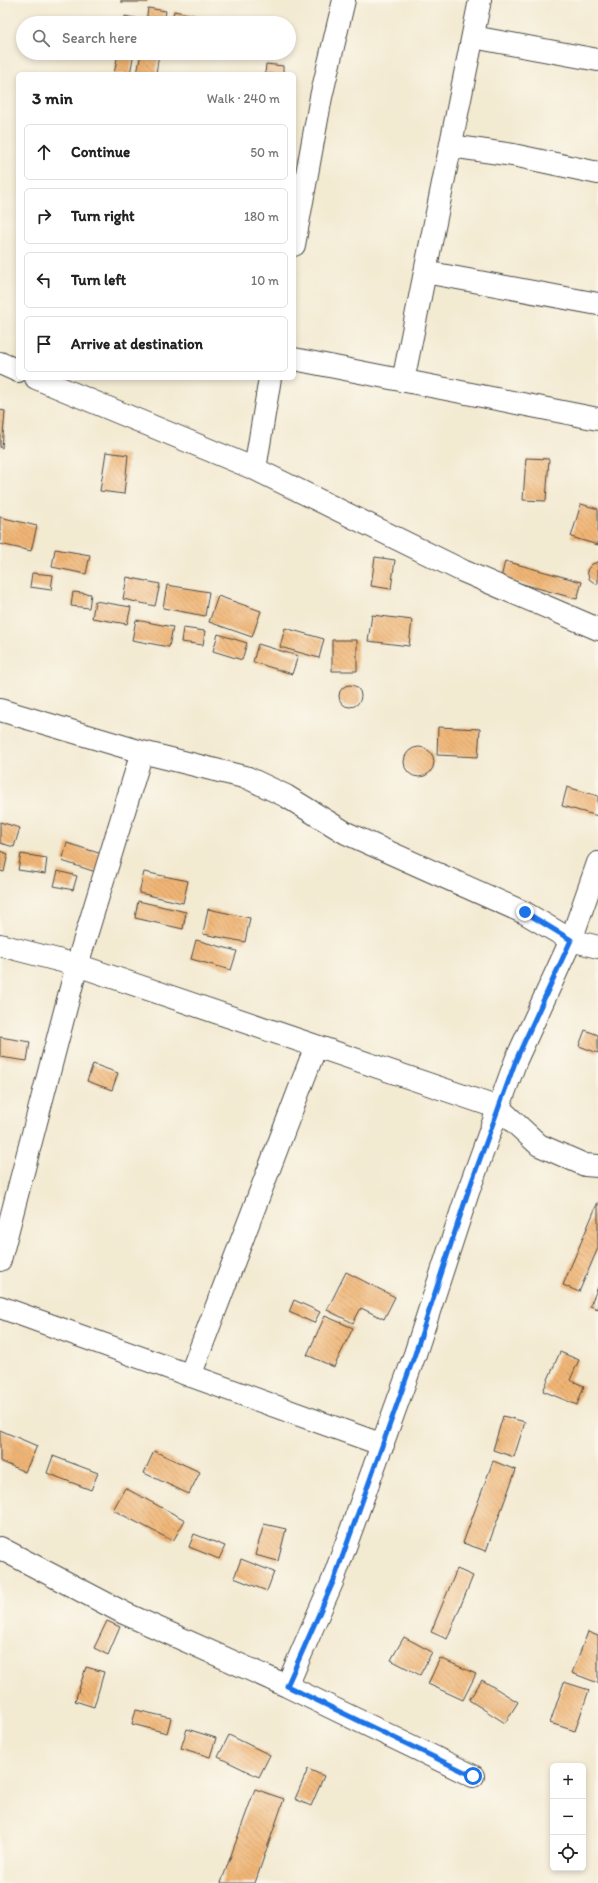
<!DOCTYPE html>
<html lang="en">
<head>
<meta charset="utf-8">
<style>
  body { margin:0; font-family:Itim,sans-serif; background:#f6f6f6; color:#222 }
  .controls { position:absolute; right:12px; bottom:12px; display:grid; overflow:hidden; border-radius:6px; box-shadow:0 2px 6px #0003 }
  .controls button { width:36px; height:36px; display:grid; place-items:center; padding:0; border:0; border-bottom:1px solid #e0e0e0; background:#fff; color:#222; font:20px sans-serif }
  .stop { position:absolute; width:12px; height:12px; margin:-9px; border:3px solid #1a73e8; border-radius:50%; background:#fff }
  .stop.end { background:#1a73e8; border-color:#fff; box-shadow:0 1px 4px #0008 }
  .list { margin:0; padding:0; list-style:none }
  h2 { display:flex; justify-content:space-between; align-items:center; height:52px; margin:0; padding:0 16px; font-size:17px }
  h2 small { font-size:13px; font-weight:400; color:#767676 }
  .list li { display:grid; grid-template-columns:26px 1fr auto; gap:12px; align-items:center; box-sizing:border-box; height:56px; margin:0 8px 8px; padding:0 8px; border:1px solid #e0e0e0; border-radius:6px }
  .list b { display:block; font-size:15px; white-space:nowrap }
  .list em { font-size:13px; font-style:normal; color:#767676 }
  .icon { flex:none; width:22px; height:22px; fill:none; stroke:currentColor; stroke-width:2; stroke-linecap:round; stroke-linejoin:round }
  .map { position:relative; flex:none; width:598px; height:1883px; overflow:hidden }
  .search { position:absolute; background:#fff; box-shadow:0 2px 6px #0003; left:16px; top:16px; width:280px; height:44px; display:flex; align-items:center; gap:10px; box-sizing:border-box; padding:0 14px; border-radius:22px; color:#767676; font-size:15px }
  .panel { position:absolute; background:#fff; box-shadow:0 2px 6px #0003; left:16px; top:72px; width:280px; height:308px; border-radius:6px }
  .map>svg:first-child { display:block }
  .building { fill:url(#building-back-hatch) }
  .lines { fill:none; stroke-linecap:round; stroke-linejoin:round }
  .minor-casing { stroke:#494844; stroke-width:24 }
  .minor { stroke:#fff; stroke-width:22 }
  .route { stroke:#1a73e8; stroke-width:5 }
</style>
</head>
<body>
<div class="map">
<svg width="598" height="1883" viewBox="0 0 598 1883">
  <defs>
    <pattern id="building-back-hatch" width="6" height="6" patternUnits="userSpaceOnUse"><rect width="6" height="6" fill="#f1b676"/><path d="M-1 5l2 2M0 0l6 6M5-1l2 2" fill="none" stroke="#c39461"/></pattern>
  </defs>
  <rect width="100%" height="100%" fill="#fbf7ec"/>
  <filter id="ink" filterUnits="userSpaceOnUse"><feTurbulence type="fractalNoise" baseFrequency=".025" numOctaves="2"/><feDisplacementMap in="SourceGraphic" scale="8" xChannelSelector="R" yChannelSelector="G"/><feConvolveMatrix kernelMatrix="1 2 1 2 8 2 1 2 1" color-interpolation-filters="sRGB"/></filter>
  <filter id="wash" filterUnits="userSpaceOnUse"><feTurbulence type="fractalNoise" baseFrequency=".012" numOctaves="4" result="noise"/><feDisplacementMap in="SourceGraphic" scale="16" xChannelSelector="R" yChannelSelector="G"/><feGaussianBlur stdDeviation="0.9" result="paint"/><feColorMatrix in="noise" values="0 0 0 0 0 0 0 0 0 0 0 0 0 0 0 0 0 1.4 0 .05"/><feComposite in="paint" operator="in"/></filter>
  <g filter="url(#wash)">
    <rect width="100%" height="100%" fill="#f3ead2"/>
    <g id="blocks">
      <!-- building -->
      <path class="building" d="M121 0H148V2H121Z
        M148 8 166 11 164 23H146Z
        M174 11 202 17 200 23H171Z
        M125 16 140 19 139 23H124Z
        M118 53H134L130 74H114Z
        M141 53H159L156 74H137Z
        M266 64 283 66V74H265Z
        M0 410 5 411 2 448 0 447Z
        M106 452 128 455 124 494 100 491Z
        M526 458 549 459 546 501 523 500Z
        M581 504 598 509V545L571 537Z
        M0 517 37 526 31 551 0 544Z
        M55 549 90 555 86 574 52 567Z
        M375 557 395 560 391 589 371 586Z
        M505 561 582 582 577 599 501 578Z
        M598 562V584H596L589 579 587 570 592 564Z
        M32 573 53 575 51 590 30 587Z
        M127 577 160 584 155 606 123 599Z
        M167 585 209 592 205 616 163 608Z
        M73 592 91 594 89 608 71 606Z
        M218 596 261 611 252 637 209 622Z
        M95 601 131 607 127 624 92 618Z
        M372 615 412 620 409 646 368 641Z
        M136 620 173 627 169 647 132 640Z
        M183 628 205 631 203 645 181 642Z
        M285 628 324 639 319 658 280 647Z
        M218 634 247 643 242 660 213 651Z
        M332 640H357V671H332Z
        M258 644 298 656 292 674 253 662Z
        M339 696a11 11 0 1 1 22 0a11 11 0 1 1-22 0Z
        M438 727 480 729 478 757 437 755Z
        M404 762a15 15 0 1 1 30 0a15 15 0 1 1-30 0Z
        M567 787 598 796V816L562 806Z
        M0 822 20 828 14 847 0 843Z
        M67 843 108 856 102 874 62 861Z
        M0 851 8 854 4 872 0 871Z
        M21 854 47 858 45 874 18 870Z
        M58 871 77 876 73 890 54 886Z
        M144 872 188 881 183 903 139 893Z
        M138 901 186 912 183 929 135 918Z
        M208 909 250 918 245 942 203 934Z
        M196 940 237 951 231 970 191 959Z
        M585 1030 598 1035V1053L579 1046Z
        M0 1037 30 1042 27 1061 0 1057Z
        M93 1064 118 1073 112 1090 87 1081Z
        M598 1202V1248L579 1292 563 1285Z
        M346 1272 395 1297 384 1319 361 1308 353 1323 327 1310Z
        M598 1287V1309L590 1306Z
        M294 1300 320 1312 314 1323 289 1312Z
        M325 1316 353 1328 334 1367 307 1355Z
        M560 1352 579 1360 570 1380 584 1386 577 1405 543 1391Z
        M503 1416 525 1422 514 1457 493 1450Z
        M0 1430 37 1446 25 1472 0 1461Z
        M154 1451 200 1472 189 1494 144 1473Z
        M53 1456 98 1473 91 1490 47 1473Z
        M493 1461 516 1470 486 1551 463 1543Z
        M125 1488 185 1520 173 1541 113 1510Z
        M264 1524 286 1529 278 1561 255 1555Z
        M194 1534 225 1546 219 1559 189 1547Z
        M241 1559 274 1572 267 1591 234 1578Z
        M457 1569 473 1576 447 1639 431 1632Z
        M107 1621 120 1627 108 1655 94 1648Z
        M588 1632 598 1636V1683L572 1673Z
        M404 1637 432 1652 420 1675 391 1660Z
        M440 1658 476 1674 463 1700 428 1684Z
        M86 1667 104 1672 94 1707 75 1701Z
        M482 1680 518 1702 505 1723 469 1700Z
        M564 1682 589 1690 575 1731 550 1723Z
        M136 1710 171 1718 167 1733 132 1724Z
        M187 1729 216 1738 210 1757 181 1748Z
        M229 1735 270 1755 259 1777 218 1757Z
        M308 1769 324 1776 311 1806 295 1799Z
        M255 1789 284 1799 255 1883H221Z"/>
    </g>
  </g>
  <g filter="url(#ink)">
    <use href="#blocks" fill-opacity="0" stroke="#494844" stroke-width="1"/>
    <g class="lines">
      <defs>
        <path id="minor" d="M473 37 598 60
          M451 146 513 155 598 173
          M294 245 321 97 344 0
          M425 272 598 304
          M294 359 598 419
          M0 363 18 371
          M36 378 255 469 463 571 598 629
          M403 381 480 0
          M255 469 270 378
          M0 710 142 752 248 778 286 796 346 833 525 913 571 940 598 947
          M0 945 77 965 499 1108 539 1145 585 1165 598 1166
          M0 1260 77 965 142 752
          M0 1307 383 1445
          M190 1376 316 1046
          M0 1548 124 1613 287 1686 473 1776
          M287 1686 333 1580 415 1354 468 1192 516 1060 571 940 598 863"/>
      </defs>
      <!-- minor casing -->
      <use href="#minor" class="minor-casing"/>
      <!-- minor -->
      <use href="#minor" class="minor"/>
    </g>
  </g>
  <g class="lines" filter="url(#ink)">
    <!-- route -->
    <path class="route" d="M473 1776 287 1686 334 1580 415 1354 468 1192 516 1060 571 940 525 912"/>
  </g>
</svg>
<div class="controls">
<button>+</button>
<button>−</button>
<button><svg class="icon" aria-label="locate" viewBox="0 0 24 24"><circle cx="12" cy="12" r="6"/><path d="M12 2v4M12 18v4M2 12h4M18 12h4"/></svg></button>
</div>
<div class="stop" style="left:473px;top:1776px"></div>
<div class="stop end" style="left:525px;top:912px"></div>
<div class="search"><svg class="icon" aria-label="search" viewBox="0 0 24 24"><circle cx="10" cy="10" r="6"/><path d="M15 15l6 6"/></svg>Search here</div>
<section class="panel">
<h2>3 min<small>Walk · 240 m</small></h2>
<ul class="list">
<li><svg class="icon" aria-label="ahead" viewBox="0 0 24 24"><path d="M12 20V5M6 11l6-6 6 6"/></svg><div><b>Continue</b></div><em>50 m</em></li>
<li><svg class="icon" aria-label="right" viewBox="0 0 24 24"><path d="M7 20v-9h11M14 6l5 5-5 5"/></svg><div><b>Turn right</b></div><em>180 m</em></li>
<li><svg class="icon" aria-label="left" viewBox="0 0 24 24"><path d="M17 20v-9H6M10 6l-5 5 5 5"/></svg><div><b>Turn left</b></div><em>10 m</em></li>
<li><svg class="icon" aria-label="arrive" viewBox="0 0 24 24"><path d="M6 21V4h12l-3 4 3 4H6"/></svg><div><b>Arrive at destination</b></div></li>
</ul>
</section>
</div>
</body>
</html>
